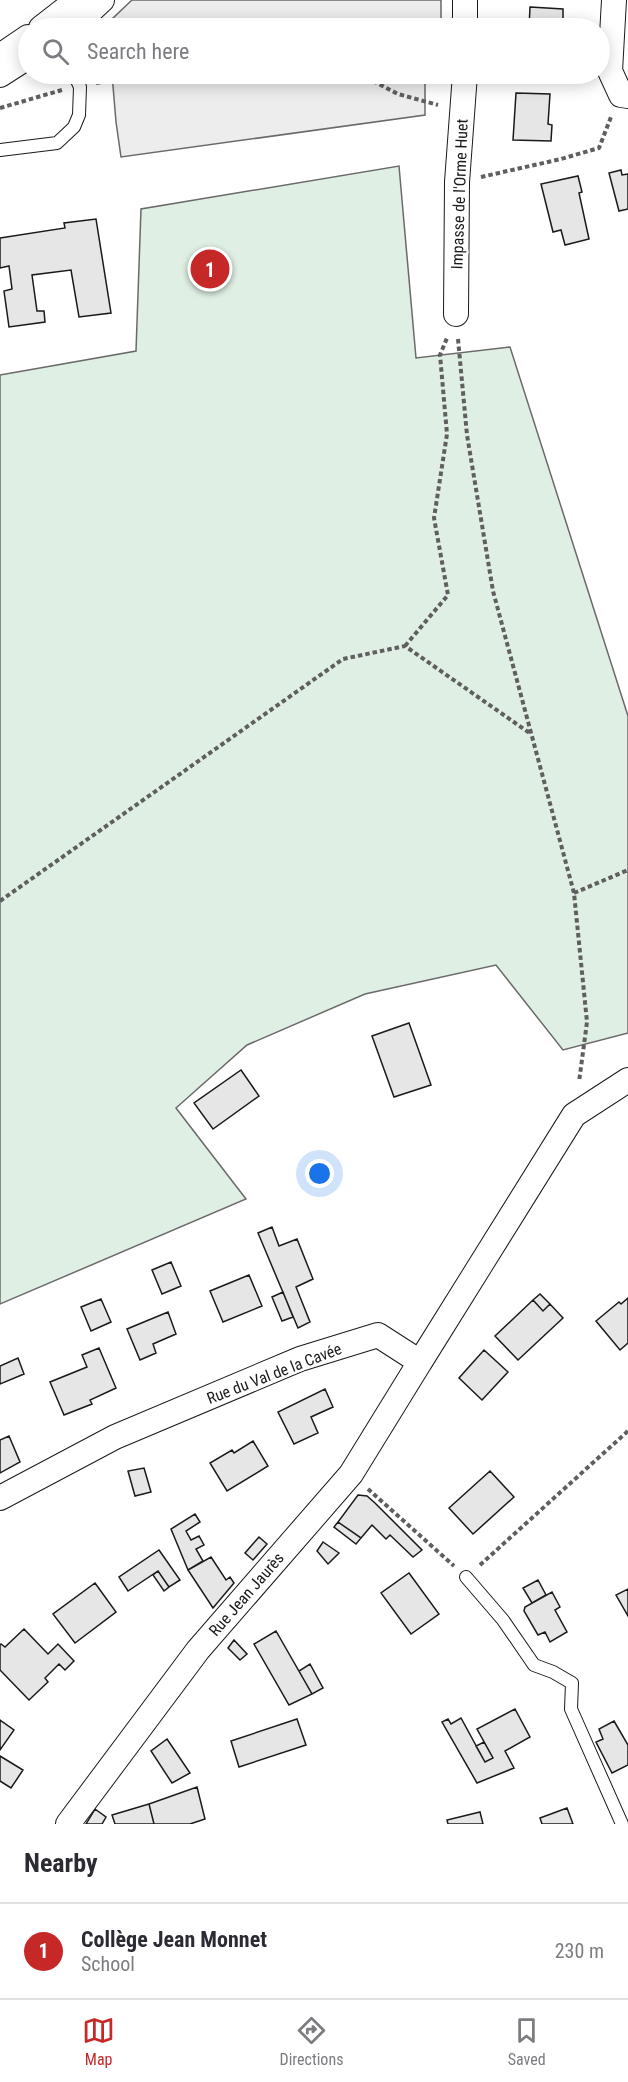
<!DOCTYPE html>
<html lang="en">
<head>
<meta charset="utf-8">
<style>
  body { margin:0; font-family:"Roboto Condensed",sans-serif; background:#f2f2f3; color:#2b2b33 }
  .you { position:absolute; left:320px; top:1174px; width:21px; height:21px; margin:-15px; border:4px solid #fff; border-radius:50%; background:#1a73e8; box-shadow:0 0 0 9px #1a73e833 }
  .badge { display:grid; place-items:center; width:39px; height:39px; border-radius:50%; background:#c62828; color:#fff; font-size:20px; font-weight:700 }
  .pin { position:absolute; translate:-50% -50%; border:3px solid #fff; box-shadow:0 2px 6px #0006 }
  .list { margin:0; padding:0; list-style:none }
  h2 { display:flex; justify-content:space-between; align-items:center; height:78px; margin:0; padding:0 24px; font-size:26px }
  h2 small { font-size:20px; font-weight:400; color:#7c7c81 }
  .list li { display:grid; grid-template-columns:39px 1fr auto; gap:18px; align-items:center; box-sizing:border-box; height:96px; padding:0 24px; border-top:2px solid #e1e1e2 }
  .list b { display:block; font-size:22px; white-space:nowrap }
  .list p { margin:0; font-size:20px; white-space:nowrap; color:#7c7c81 }
  .list em { font-size:20px; font-style:normal; color:#7c7c81 }
  .icon { flex:none; width:33px; height:33px; fill:none; stroke:currentColor; stroke-width:2; stroke-linecap:round; stroke-linejoin:round }
  .map { position:relative; flex:none; width:628px; height:1824px; overflow:hidden }
  .search { position:absolute; background:#fff; box-shadow:0 3px 15px #0003; left:18px; right:18px; top:18px; height:66px; display:flex; align-items:center; gap:15px; box-sizing:border-box; padding:0 21px; border-radius:33px; color:#7c7c81; font-size:22px }
  .sheet { height:174px; background:#fff }
  nav { display:flex; justify-content:space-around; align-items:center; box-sizing:border-box; height:84px; border-top:2px solid #e1e1e2; background:#fff; font-size:16px; color:#7c7c81 }
  nav a { display:grid; justify-items:center; gap:3px }
  nav .on { color:#c62828 }
  .map>svg:first-child { display:block }
  .green { fill:#e0efe3; stroke:#6a6a6a; stroke-width:1.5 }
  .parking { fill:#ededed; stroke:#6a6a6a; stroke-width:1.5 }
  .building { fill:#e6e6e6; stroke:#1a1a1a; stroke-width:1.5 }
  .lines { fill:none; stroke-linecap:round; stroke-linejoin:round }
  .service-casing { stroke:#1a1a1a; stroke-width:14 }
  .minor-casing { stroke:#1a1a1a; stroke-width:26 }
  .path { stroke:#5f5f5f; stroke-width:4; stroke-dasharray:4.5 3; stroke-linecap:butt }
  .service { stroke:#fff; stroke-width:12 }
  .minor { stroke:#fff; stroke-width:24 }
  .labels { text-anchor:middle; stroke-width:4.5; stroke-linejoin:round; paint-order:stroke }
  .street-label { font-size:16px; fill:#1a1a1a; stroke:#fff }
</style>
</head>
<body>
<div class="map">
<svg width="628" height="1824" viewBox="0 0 628 1824">
  <rect width="100%" height="100%" fill="#fff"/>
  <!-- green -->
  <path class="green" d="M399 166 416 358 510 347 628 716V1033L563 1050 496 965 365 994 247 1045 176 1108 246 1199 0 1304V375L136 351 141 209Z"/>
  <!-- parking -->
  <path class="parking" d="M132 0H441V26L440 28H108L111 20Z
    M112 74H425V115L121 157 116 122Z"/>
  <!-- building -->
  <path class="building" d="M530 7 563 9V28H529Z
    M516 93 550 94 548 124 552 125 551 141 513 140Z
    M621 170 622 175 628 174V209L619 211 609 173Z
    M578 176 582 192 579 193 589 239 565 245 561 230 553 232 541 184Z
    M96 219 111 313 79 317 71 270 32 275 37 311H44L45 322 9 327 4 291 12 289 9 266 0 268V238L65 228 64 223Z
    M409 1023 431 1085 394 1097 372 1036Z
    M241 1070 259 1096 213 1129 194 1103Z
    M272 1227 279 1246 297 1239 313 1279 296 1287 310 1322 298 1328 258 1233Z
    M171 1262 181 1286 162 1294 152 1270Z
    M249 1275 262 1306 223 1322 210 1291Z
    M283 1292 293 1317 282 1321 272 1297Z
    M540 1294 550 1304 543 1311 533 1300Z
    M628 1298V1343L620 1350 596 1321 619 1302 621 1304Z
    M101 1299 111 1322 91 1331 81 1307Z
    M533 1300 543 1311 550 1304 563 1318 518 1360 495 1336Z
    M168 1312 176 1334 153 1344 156 1353 140 1360 127 1329Z
    M99 1348 116 1388 90 1400 92 1404 64 1415 50 1382 87 1367 82 1355Z
    M484 1350 508 1372 482 1400 459 1378Z
    M18 1358 24 1374 0 1384V1366Z
    M325 1389 333 1407 311 1417 318 1433 294 1444 278 1412Z
    M9 1436 20 1462 0 1473V1440Z
    M253 1441 268 1466 227 1491 210 1463 232 1450 234 1453Z
    M144 1468 151 1492 135 1496 128 1471Z
    M490 1471 514 1497 473 1534 449 1508Z
    M358 1495 367 1496 375 1503 422 1550 413 1557 390 1535 386 1539 372 1525 361 1538 338 1522Z
    M195 1514 200 1522 186 1531 191 1540 199 1536 204 1545 196 1549 203 1561 188 1570 171 1529Z
    M338 1522 361 1538 356 1544 334 1527Z
    M259 1537 267 1544 253 1560 245 1553Z
    M323 1542 339 1553 328 1564 317 1551Z
    M159 1550 180 1580 169 1587 158 1571 128 1591 119 1577Z
    M211 1557 226 1580 230 1577 234 1583 213 1608 188 1570Z
    M158 1571 169 1587 164 1591 153 1575Z
    M409 1573 439 1614 411 1634 381 1593Z
    M538 1580 546 1595 532 1603 523 1588Z
    M95 1583 116 1612 75 1643 53 1614Z
    M628 1589V1616L616 1595Z
    M552 1592 560 1607 555 1610 567 1632 550 1642 545 1632 538 1635 524 1611 525 1607Z
    M24 1629 48 1654 58 1644 74 1661 65 1670 59 1664 45 1678 48 1682 29 1700 0 1670V1645L1 1644 5 1647Z
    M276 1631 312 1694 289 1705 254 1644Z
    M234 1640 247 1654 240 1660 228 1648Z
    M310 1664 323 1688 312 1694 299 1671Z
    M515 1709 530 1737 505 1751 514 1768 477 1783 442 1722 448 1719 451 1724 461 1718 485 1762 493 1758 477 1729Z
    M297 1719 306 1745 239 1767 231 1741Z
    M0 1720 14 1730 0 1750Z
    M614 1721 628 1745V1765L612 1773 596 1742 603 1739 599 1729Z
    M167 1739 190 1773 172 1783 151 1751Z
    M484 1742 493 1758 485 1762 476 1746Z
    M0 1756 23 1770 11 1788 0 1781Z
    M197 1787 205 1819 190 1824H154L149 1804Z
    M149 1804 154 1824H115L112 1815Z
    M567 1808 573 1824H542L540 1818Z
    M95 1809 106 1817 102 1824H86Z
    M480 1812 483 1824H448L447 1820Z"/>
  <g class="lines">
    <defs>
      <path id="service" d="M0 150 57 143 74 127 79 115 80 87 74 74
        M466 1577 503 1620 534 1665 553 1672 572 1683 571 1709 622 1824"/>
      <path id="minor" d="M465 0V28
        M614 0 610 71 621 95 628 96
        M41 28 77 0
        M68 28 87 14 102 0
        M0 56 28 37
        M0 75 28 57
        M456 314 457 182 465 74
        M0 1498 115 1437 300 1359 378 1335 420 1362 574 1115 628 1080
        M68 1824 198 1650 351 1474 420 1362"/>
    </defs>
    <!-- service casing -->
    <use href="#service" class="service-casing"/>
    <!-- minor casing -->
    <use href="#minor" class="minor-casing"/>
    <!-- path -->
    <path class="path" d="M107 74 109 81
      M373 81 398 94 438 105
      M96 83 154 74
      M0 108 62 90
      M481 177 561 159 599 148 611 117
      M458 339 467 435 493 591 574 893 587 1022 579 1082
      M405 646 448 595 434 518 447 434 440 355 447 338
      M574 893 628 870
      M0 901 343 659 405 646 531 734
      M368 1489 454 1566
      M480 1565 628 1431"/>
    <!-- service -->
    <use href="#service" class="service"/>
    <!-- minor -->
    <use href="#minor" class="minor"/>
  </g>
  <g class="labels">
    <!-- street labels -->
    <g class="street-label">
      <text transform="translate(459 194) rotate(-88)" y="6">Impasse de l'Orme Huet</text>
      <text transform="translate(274 1373) rotate(-21)" y="6">Rue du Val de la Cavée</text>
      <text transform="translate(246 1594) rotate(-49)" y="6">Rue Jean Jaurès</text>
    </g>
  </g>
</svg>
<div class="you"></div>
<div class="pin badge" style="left:210px;top:269px">1</div>
<div class="search"><svg class="icon" aria-label="search" viewBox="0 0 24 24"><circle cx="10" cy="10" r="6"/><path d="M15 15l6 6"/></svg>Search here</div>
</div>
<section class="sheet">
<h2>Nearby<small></small></h2>
<ul class="list">
<li><span class="badge">1</span><div><b>Collège Jean Monnet</b><p>School</p></div><em>230 m</em></li>
</ul>
</section>
<nav>
<a class="on"><svg class="icon" aria-label="map" viewBox="0 0 24 24"><path d="M3 6l6-2 6 2 6-2v14l-6 2-6-2-6 2zM9 4v14M15 6v14"/></svg>Map</a>
<a><svg class="icon" aria-label="directions" viewBox="0 0 24 24"><path d="M12 3l9 9-9 9-9-9zM9 14v-3h6M13 9l2 2-2 2"/></svg>Directions</a>
<a><svg class="icon" aria-label="saved" viewBox="0 0 24 24"><path d="M7 4h10v16l-5-4-5 4z"/></svg>Saved</a>
</nav>
</body>
</html>
